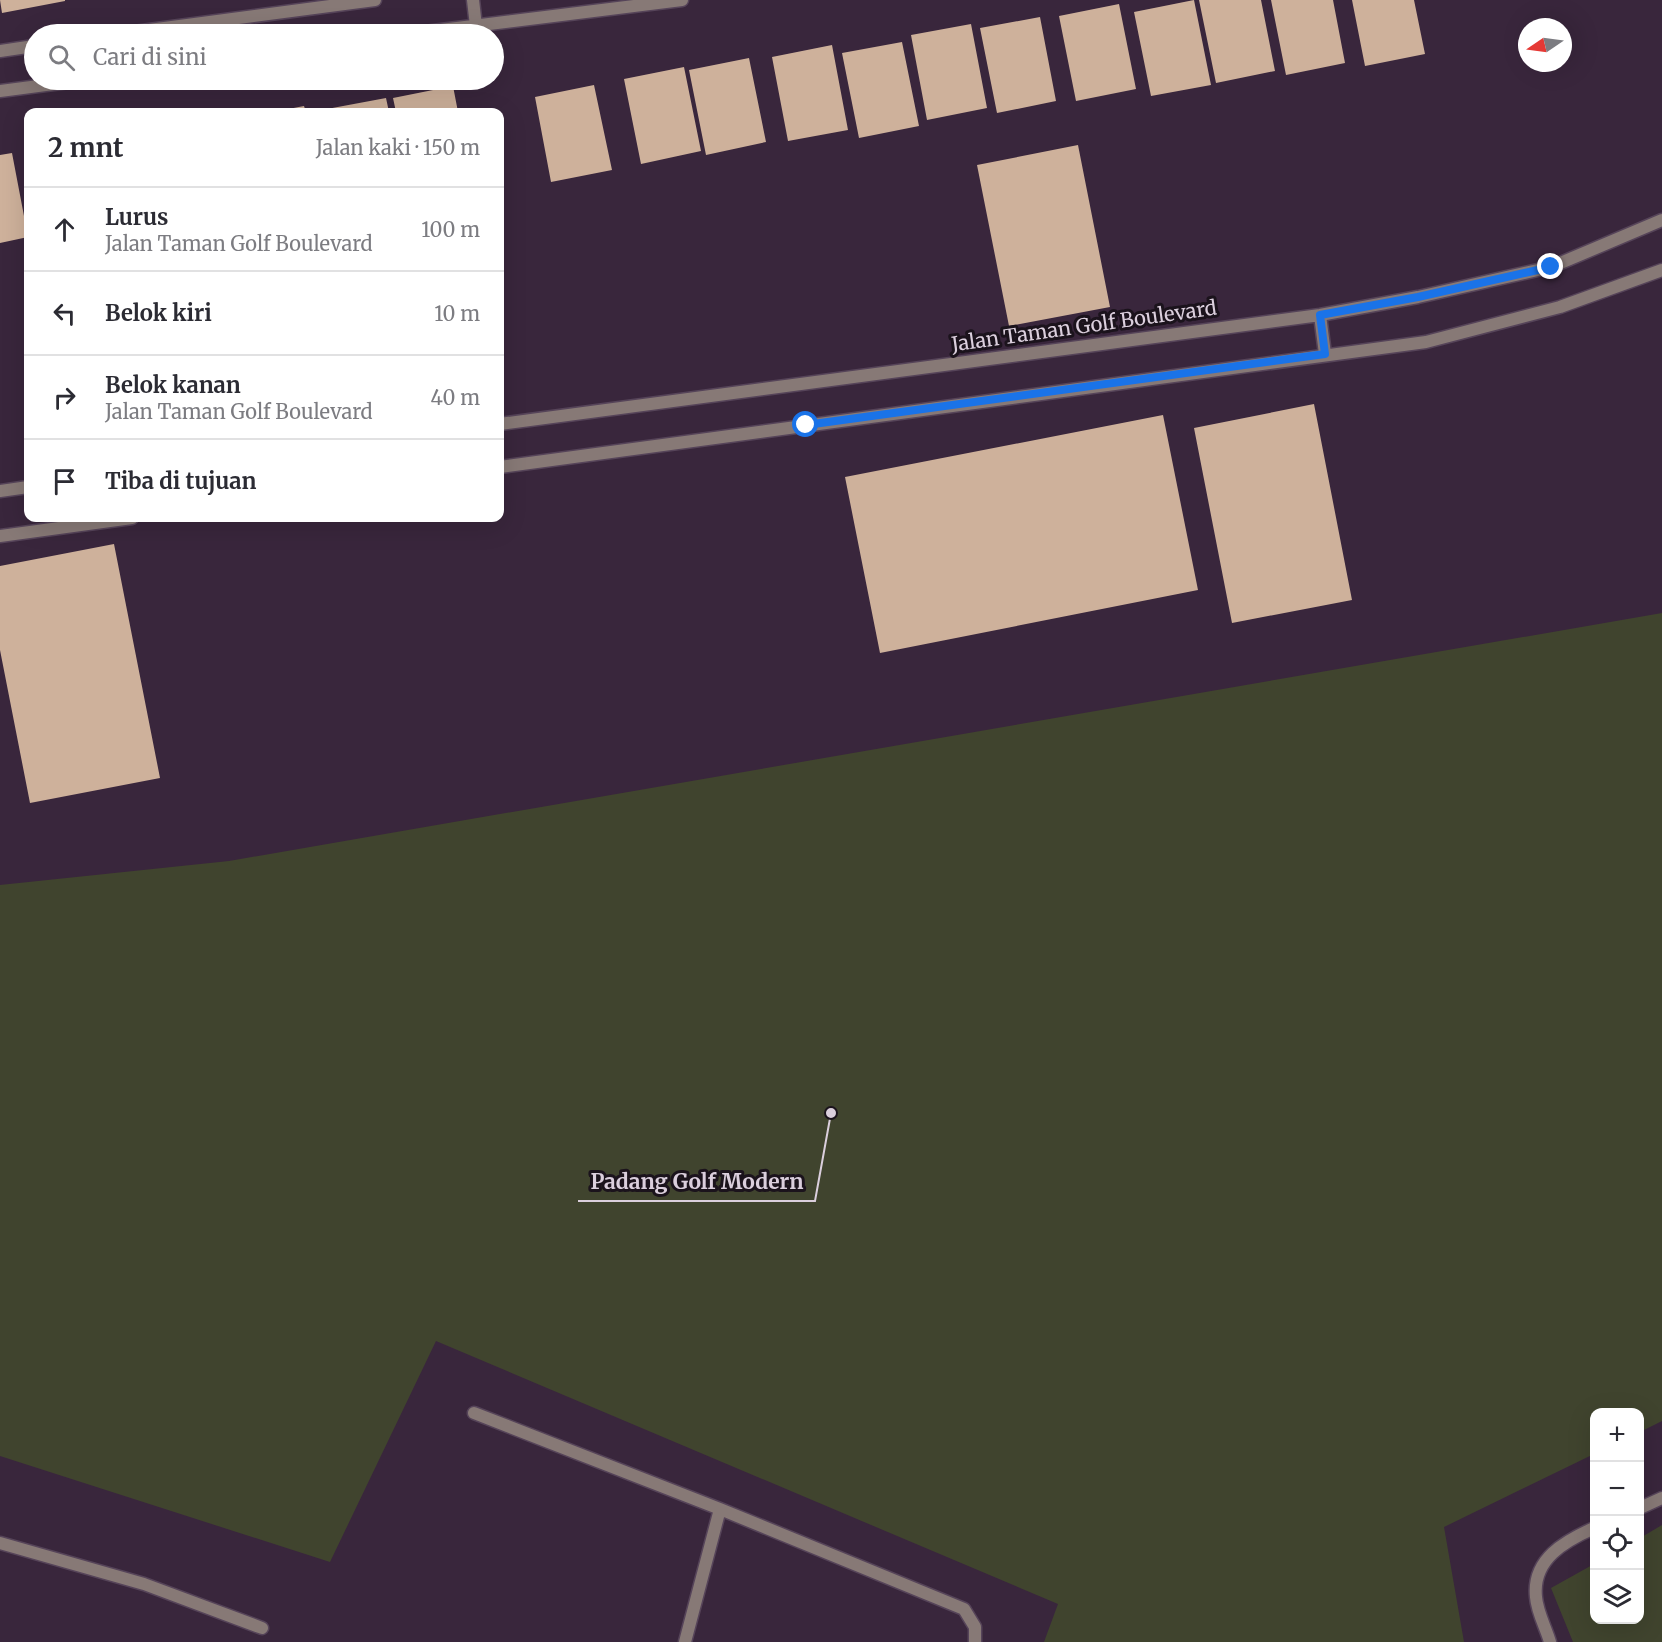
<!DOCTYPE html>
<html lang="id">
<head>
<meta charset="utf-8">
<style>
  body { margin:0; font-family:Merriweather,serif; background:#f2f2f3; color:#2b2b33 }
  .controls { position:absolute; right:18px; bottom:18px; display:grid; overflow:hidden; border-radius:12px; box-shadow:0 6px 24px #0002 }
  .controls button { width:54px; height:54px; display:grid; place-items:center; padding:0; border:0; border-bottom:2px solid #e1e1e2; background:#fff; color:#2b2b33; font:30px sans-serif }
  .compass { position:absolute; left:1518px; top:18px; width:54px; height:54px; border-radius:50%; background:#fff; box-shadow:0 6px 24px #0002; rotate:257deg }
  .stop { position:absolute; width:18px; height:18px; margin:-14px; border:4px solid #1a73e8; border-radius:50%; background:#fff }
  .stop.end { background:#1a73e8; border-color:#fff; box-shadow:0 2px 6px #0008 }
  .list { margin:0; padding:0; list-style:none }
  h2 { display:flex; justify-content:space-between; align-items:center; height:78px; margin:0; padding:0 24px; font-size:26px }
  h2 small { font-size:20px; font-weight:400; color:#7c7c81 }
  .list li { display:grid; grid-template-columns:39px 1fr auto; gap:18px; align-items:center; box-sizing:border-box; height:84px; padding:0 24px; border-top:2px solid #e1e1e2 }
  .list b { display:block; font-size:22px; white-space:nowrap }
  .list p { margin:0; font-size:20px; white-space:nowrap; color:#7c7c81 }
  .list em { font-size:20px; font-style:normal; color:#7c7c81 }
  .icon { flex:none; width:33px; height:33px; fill:none; stroke:currentColor; stroke-width:2; stroke-linecap:round; stroke-linejoin:round }
  .map { position:relative; flex:none; width:1662px; height:1642px; overflow:hidden }
  .search { position:absolute; background:#fff; box-shadow:0 6px 24px #0002; left:24px; top:24px; width:480px; height:66px; display:flex; align-items:center; gap:15px; box-sizing:border-box; padding:0 21px; border-radius:33px; color:#7c7c81; font-size:22px }
  .panel { position:absolute; background:#fff; box-shadow:0 6px 24px #0002; left:24px; top:108px; width:480px; height:414px; border-radius:12px }
  .map>svg:first-child { display:block }
  .green { fill:#40442e }
  .building { fill:#ceb19b }
  .lines { fill:none; stroke-linecap:round; stroke-linejoin:round }
  .minor-casing { stroke:#564459; stroke-width:15 }
  .tertiary-casing { stroke:#564459; stroke-width:15 }
  .minor { stroke:#877976; stroke-width:12 }
  .tertiary { stroke:#877976; stroke-width:12 }
  .route { stroke:#1a73e8; stroke-width:8 }
  .labels { text-anchor:middle; stroke-width:6; stroke-linejoin:round; paint-order:stroke }
  .street-label { font-size:20px; fill:#dbcfdd; stroke:#1b131c }
  .leader { fill:none; stroke:#dbcfdd; stroke-width:2 }
  .callout-dot { fill:#dbcfdd; stroke:#1b131c; stroke-width:2 }
  .callout-label { font-size:21px; text-anchor:middle; font-weight:bold; fill:#dbcfdd; stroke:#1b131c; stroke-width:6; stroke-linejoin:round; paint-order:stroke }
</style>
</head>
<body>
<div class="map">
<svg width="1662" height="1642" viewBox="0 0 1662 1642">
  <rect width="100%" height="100%" fill="#39263c"/>
  <!-- green -->
  <path class="green" d="M1662 613V1421L1640 1432V1412H1594V1454L1444 1527 1464 1642H1044L1058 1604 436 1341 330 1562 0 1456V885L229 861Z
    M1662 1525V1642H1573L1551 1588 1594 1564V1620H1640V1538Z"/>
  <!-- building -->
  <path class="building" d="M0 0H65V1L2 13Z
    M1194 0 1211 85 1151 96 1134 12Z
    M1199 0H1261L1275 71 1216 83Z
    M1271 0H1333L1345 63 1286 75Z
    M1352 0H1414L1425 54 1365 66Z
    M1119 4 1136 89 1076 101 1059 16Z
    M1040 17 1056 101 997 113 980 28Z
    M971 24 987 108 927 120 911 35Z
    M902 42 919 126 859 138 842 53Z
    M832 45 848 130 788 141 772 57Z
    M749 58 766 142 706 155 689 70Z
    M684 67 701 151 641 164 624 79Z
    M594 85 612 170 551 182 535 97Z
    M453 86 458 112H396L393 98Z
    M386 98 389 112H327V109Z
    M304 106 306 112H278V111Z
    M1078 145 1110 307 1009 326 977 165Z
    M12 153 28 237 0 243V155Z
    M1314 404 1352 600 1232 623 1194 428Z
    M1163 415 1198 590 880 653 845 477Z
    M114 544 160 778 30 803 0 650V566Z"/>
  <g class="lines">
    <defs>
      <path id="minor" d="M473 0 476 26
        M119 34 375 0
        M409 34 682 0
        M0 51 34 46
        M0 91 84 80
        M474 1413 720 1509 964 1609 975 1627V1642
        M1640 1508 1662 1498
        M0 1543 144 1584 262 1628
        M685 1642 720 1509
        M1550 1642C1546 1628 1537 1612 1536 1597 1532 1559 1565 1541 1594 1528"/>
      <path id="tertiary" d="M1320 315 1325 354
        M500 424 1320 315 1418 297 1551 267 1662 220
        M500 467 1426 342 1560 307 1662 270
        M0 491 28 487
        M0 536 132 518"/>
    </defs>
    <!-- minor casing -->
    <use href="#minor" class="minor-casing"/>
    <!-- tertiary casing -->
    <use href="#tertiary" class="tertiary-casing"/>
    <!-- minor -->
    <use href="#minor" class="minor"/>
    <!-- tertiary -->
    <use href="#tertiary" class="tertiary"/>
  </g>
  <g class="lines">
    <!-- route -->
    <path class="route" d="M806 425 1325 354 1320 315 1418 297 1551 267"/>
  </g>
  <g class="labels">
    <!-- street labels -->
    <g class="street-label">
      <text transform="translate(1084 326) rotate(-8)" y="7">Jalan Taman Golf Boulevard</text>
    </g>
  </g>
  <!-- callouts -->
  <path class="leader" d="M831 1113L815 1201H578"/>
  <circle class="callout-dot" cx="831" cy="1113" r="6"/>
  <g class="callout-label">
    <text x="697" y="1189">Padang Golf Modern</text>
  </g>
</svg>
<div class="controls">
<button>+</button>
<button>−</button>
<button><svg class="icon" aria-label="locate" viewBox="0 0 24 24"><circle cx="12" cy="12" r="6"/><path d="M12 2v4M12 18v4M2 12h4M18 12h4"/></svg></button>
<button><svg class="icon" aria-label="layers" viewBox="0 0 24 24"><path d="M12 4l9 5-9 5-9-5zM3 14l9 5 9-5"/></svg></button>
</div>
<svg class="compass" viewBox="-18 -18 36 36"><path d="M0-13l5 13h-10z" fill="#e53935"/><path d="M0 13l5-13h-10z" fill="#7c7c81"/></svg>
<div class="stop" style="left:806px;top:425px"></div>
<div class="stop end" style="left:1551px;top:267px"></div>
<div class="search"><svg class="icon" aria-label="search" viewBox="0 0 24 24"><circle cx="10" cy="10" r="6"/><path d="M15 15l6 6"/></svg>Cari di sini</div>
<section class="panel">
<h2>2 mnt<small>Jalan kaki · 150 m</small></h2>
<ul class="list">
<li><svg class="icon" aria-label="ahead" viewBox="0 0 24 24"><path d="M12 20V5M6 11l6-6 6 6"/></svg><div><b>Lurus</b><p>Jalan Taman Golf Boulevard</p></div><em>100 m</em></li>
<li><svg class="icon" aria-label="left" viewBox="0 0 24 24"><path d="M17 20v-9H6M10 6l-5 5 5 5"/></svg><div><b>Belok kiri</b></div><em>10 m</em></li>
<li><svg class="icon" aria-label="right" viewBox="0 0 24 24"><path d="M7 20v-9h11M14 6l5 5-5 5"/></svg><div><b>Belok kanan</b><p>Jalan Taman Golf Boulevard</p></div><em>40 m</em></li>
<li><svg class="icon" aria-label="arrive" viewBox="0 0 24 24"><path d="M6 21V4h12l-3 4 3 4H6"/></svg><div><b>Tiba di tujuan</b></div></li>
</ul>
</section>
</div>
</body>
</html>
